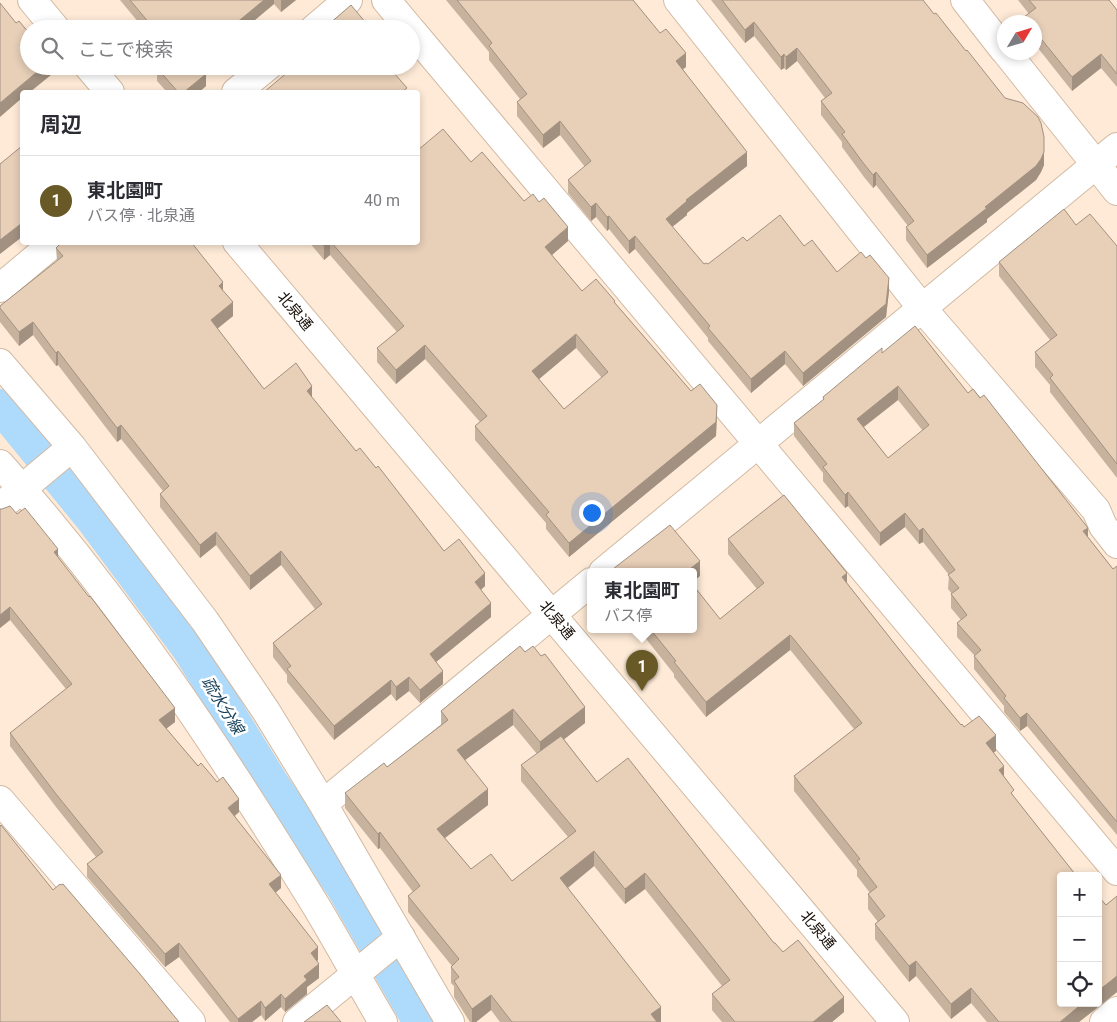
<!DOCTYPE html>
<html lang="ja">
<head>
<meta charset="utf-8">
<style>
  body { margin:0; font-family:Roboto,"Noto Sans JP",sans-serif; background:#f7f7f7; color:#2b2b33 }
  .controls { position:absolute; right:15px; bottom:15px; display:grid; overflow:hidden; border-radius:5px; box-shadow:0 2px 8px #0003 }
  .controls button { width:45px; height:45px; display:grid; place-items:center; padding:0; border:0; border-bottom:1px solid #e1e1e2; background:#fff; color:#2b2b33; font:25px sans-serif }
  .compass { position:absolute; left:997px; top:15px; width:45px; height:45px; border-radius:50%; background:#fff; box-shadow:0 2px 8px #0003; rotate:52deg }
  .you { position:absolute; left:591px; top:512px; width:18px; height:18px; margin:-12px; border:4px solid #fff; border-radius:50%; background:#1a73e8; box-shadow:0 0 0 8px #1a73e833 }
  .badge { display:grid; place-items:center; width:32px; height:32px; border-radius:50%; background:#685926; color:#fff; font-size:16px; font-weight:700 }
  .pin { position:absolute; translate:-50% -41px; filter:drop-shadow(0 1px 2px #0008) }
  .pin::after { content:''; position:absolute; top:26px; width:18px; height:15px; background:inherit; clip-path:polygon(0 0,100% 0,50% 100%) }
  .popup { position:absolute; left:587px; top:568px; width:110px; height:65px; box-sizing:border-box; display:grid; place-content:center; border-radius:5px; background:#fff; filter:drop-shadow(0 1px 4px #0005); font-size:16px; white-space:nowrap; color:#7c7c81 }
  .popup b { font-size:19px; color:#2b2b33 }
  .popup::after { content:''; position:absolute; left:50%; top:100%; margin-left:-10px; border:10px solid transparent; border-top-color:#fff }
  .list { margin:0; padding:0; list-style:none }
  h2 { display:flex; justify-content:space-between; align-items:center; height:65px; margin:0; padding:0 20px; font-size:21px }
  h2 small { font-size:16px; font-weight:400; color:#7c7c81 }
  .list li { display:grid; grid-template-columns:32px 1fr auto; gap:15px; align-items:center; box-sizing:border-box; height:90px; padding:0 20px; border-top:1px solid #e1e1e2 }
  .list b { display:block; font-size:19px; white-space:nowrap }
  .list p { margin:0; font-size:16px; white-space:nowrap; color:#7c7c81 }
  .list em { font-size:16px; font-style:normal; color:#7c7c81 }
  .icon { flex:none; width:28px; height:28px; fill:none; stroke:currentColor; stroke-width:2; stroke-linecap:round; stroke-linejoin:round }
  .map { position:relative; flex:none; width:1117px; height:1022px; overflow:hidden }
  .search { position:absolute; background:#fff; box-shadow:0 2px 8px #0003; left:20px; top:20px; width:400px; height:55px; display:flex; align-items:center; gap:12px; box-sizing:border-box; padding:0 18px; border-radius:28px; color:#7c7c81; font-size:19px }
  .panel { position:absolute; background:#fff; box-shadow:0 2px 8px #0003; left:20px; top:90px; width:400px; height:155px; border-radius:5px }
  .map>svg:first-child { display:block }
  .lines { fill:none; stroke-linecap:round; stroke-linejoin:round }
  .canal { stroke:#aedafb; stroke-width:34 }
  .minor-casing { stroke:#d2baa3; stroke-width:30 }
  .tertiary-casing { stroke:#d2baa3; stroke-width:30 }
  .minor { stroke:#fff; stroke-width:28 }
  .tertiary { stroke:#fff; stroke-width:28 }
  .wall { fill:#c7b29e; fill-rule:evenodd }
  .shaded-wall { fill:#a29181 }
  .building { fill:#e7cfb8; stroke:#a29181; fill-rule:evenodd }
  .labels { text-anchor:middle; stroke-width:5; stroke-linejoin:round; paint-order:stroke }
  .street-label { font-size:15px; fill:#150d06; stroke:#fff }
  .water-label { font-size:16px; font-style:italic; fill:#133e59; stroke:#fff }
</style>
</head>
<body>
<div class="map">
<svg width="1117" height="1022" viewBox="0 0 1117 1022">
  <rect width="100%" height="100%" fill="#feead7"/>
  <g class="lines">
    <!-- canal -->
    <path class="canal" d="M0 406 94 521 189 649 271 782 344 889 420 1022"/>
    <defs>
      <path id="minor" d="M386 0 410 29
        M678 0 922 308 1096 510 1103 526 1117 544
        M965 0 1004 50
        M314 29 348 0
        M411 30 1117 871
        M1006 52 1117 191
        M236 92 268 66
        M0 288 55 242
        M0 363 72 447 205 621 266 711 323 804 450 1022
        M0 464C120 598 219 748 313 901 337 940 359 982 383 1022
        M0 507 72 447
        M603 572 1117 147
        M0 800 191 1022
        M323 804 591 582
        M297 1022 401 937
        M1104 1022 1117 1011"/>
      <path id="tertiary" d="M32 0 56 29
        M88 66 110 92
        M237 242 895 1022"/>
    </defs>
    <!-- minor casing -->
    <use href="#minor" class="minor-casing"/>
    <!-- tertiary casing -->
    <use href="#tertiary" class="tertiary-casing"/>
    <!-- minor -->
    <use href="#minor" class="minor"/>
    <!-- tertiary -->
    <use href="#tertiary" class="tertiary"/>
  </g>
  <!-- wall -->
  <path class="wall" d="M120 0H296L281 12 274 4 244 29H144Z
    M446 0H633L686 67 683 69 747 166 687 213V215L672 227 704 264H708L747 241 804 246 837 272 889 291 886 317 803 386 785 364 751 393 708 341V338L674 296 635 249 629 254 609 229 607 231 596 217 591 221 568 193V180L585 167 560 135 543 148 517 116V102L520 99 489 60V52Z
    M711 0H923L1044 165 1041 172 1036 180 987 219V222L927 268 906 240V227L908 226 876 185 873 188 864 177 842 147V142L821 115V101L825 98 797 61 786 70 784 68 781 70 754 36 745 43Z
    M1018 0H1109L1117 10V87L1101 68 1072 91 1034 43V22H1024V17L1029 14Z
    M156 66H210L204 71 206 86 199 92H167L157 81V68Z
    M471 162 524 201 568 241 552 255 582 291 615 303 691 391 717 419 716 436 569 557 546 529V523L475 440V426L480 422 425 359 396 384 377 362V348L397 332 330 255 324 260 309 242H418ZM576 348 602 378 564 409 539 379Z
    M1076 225 1117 246V478L1050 392V385L1035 367V352L1050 340 999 276V262Z
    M56 248 223 291 233 316 217 328 264 389 312 398 356 451 376 468 444 551 485 586 481 590 491 617 436 662 443 684 420 703 409 691 396 701 391 694 334 740 287 682V675L273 657V643L315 609 281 565 250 590 216 545 200 558 160 507V494L163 491 121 439 117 442 58 365 56 366 33 335 19 346 0 322V306L57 261Z
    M882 352 968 393 1088 537 1113 569 1117 566V835L1027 726 1020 731 1004 712V706L974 669V655L957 637V623L961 620 951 608V594H952L948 589 949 575 923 542 919 544 905 527 880 546 848 506 845 508 823 481V473L794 436V423L823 400V397ZM898 400 923 431 888 458 864 427Z
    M17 514 58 557 175 722 166 729 239 812 235 816 281 888 275 893 318 960 317 961 319 978 307 987V994L285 1012 281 1007 265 1021 261 1015 252 1022H230L179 957 165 967 87 877V864L96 857 56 807 10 746V733L66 689 10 620 0 628Z
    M728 539 847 583 913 667 961 725 996 751 993 752 1004 777 1014 797 1075 874 1106 905 1117 896V992L1079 1022H987L971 1003 951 1019 916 976 909 982 875 939V924L878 922 868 909V894L870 893 857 876V870L794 791V776L854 729 792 652 790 650 706 717 674 677V674L639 630H693L720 619 757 589 728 554Z
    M520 646 585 723 564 739 597 782 774 943 844 1012 832 1022H722L712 1010V994L722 986 645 889 625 904 594 866 568 888 661 1022H500L491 1010 476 1022H470L454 997V986L451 983V967L452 966 408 912V896L413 892 380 848 378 849 345 808V793L387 767 441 725V711ZM513 725 537 754 521 765V781L568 837 512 881 471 869 445 838 488 805 465 760Z"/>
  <!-- shaded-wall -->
  <path class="shaded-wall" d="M264 0H274V4L244 29H229Z
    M281 0H296L281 12Z
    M754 22V36L745 43V30Z
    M797 48V61L786 70V57Z
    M686 53V67L676 74V61Z
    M784 54V68L781 70V57Z
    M1101 54V68L1072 91V77Z
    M44 66H51V75L30 92H22V98L0 117V103Z
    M198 66H210L198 76Z
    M206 74V86L199 92H184Z
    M560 121V135L543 148V135Z
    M1044 137V165L1041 172 1036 180 987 219V222L927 268V255L985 207Z
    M747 152V166L687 213V215L666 232V219L686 200Z
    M876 172V185L873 188V175Z
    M596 203V217L591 221V207Z
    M609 216V229L607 231V217Z
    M22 223V237L0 254V240Z
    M568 227V241L545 261V247Z
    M635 236V249L629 254V241Z
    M328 242H330V255L324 260V246Z
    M889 278V291L886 317 803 386V373Z
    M223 282V295L219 286Z
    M233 302V316L211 334V320Z
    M33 322V335L19 346V332Z
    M576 334V348L532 385V371Z
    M425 345V359L396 384V370Z
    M58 351V365L56 366V353Z
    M785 351V364L751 393V379Z
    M312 386V400L307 391Z
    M898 386V400L857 432V419Z
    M717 405 716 436 569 557V543Z
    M121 425V439L117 442V428Z
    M848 492V506L845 508V495Z
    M905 513V527L880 546V533Z
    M923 528V542L919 544V531Z
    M1088 528V541L1083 531Z
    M216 532V545L200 558V545Z
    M58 549V562L54 552Z
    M281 551V565L250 590V576Z
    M700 561V576L693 582V572H686Z
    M485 573V586L475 595V582Z
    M847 573V588L842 577Z
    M491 603V617L430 667V654Z
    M10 607V620L0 628V615Z
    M790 635V650L706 717V702Z
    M443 671V684L420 703V690Z
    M409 677V691L396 701V687Z
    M391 680V694L334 740V726Z
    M585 707V723L540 758V742Z
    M175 708V722L159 734V720Z
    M513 709V725L457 766V750Z
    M1027 713V726L1020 731V718Z
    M996 735V751L986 758V743Z
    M1004 766V781L999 770Z
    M488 789V805L437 844V829Z
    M239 799V812L228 821V808Z
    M380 832V848L378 849V834Z
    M594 851V866L560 894V878Z
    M645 873V889L625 904V889Z
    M281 875V888L269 898V884Z
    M179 943V957L165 967V954Z
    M318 947V960L311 966V953Z
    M916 961V976L909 982V966Z
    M319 964V978L307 987V994L285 1012V999L304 976Z
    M1117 976V992L1079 1022H1060L1083 1003H1098V991Z
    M971 988V1003L951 1019V1004Z
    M281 994V1007L265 1021V1008Z
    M491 995V1010L476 1022H472V1009Z
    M844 997V1012L832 1022H813Z
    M261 1001V1015L252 1022H238V1019Z
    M661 1007V1022H651V1014Z"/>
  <!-- building -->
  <path class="building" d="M130 0H264L229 29H145L150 24Z
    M457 0H633L660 33 666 29 686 53 676 61 747 152 686 200 687 201 666 219 704 264 706 263 708 264 743 237 747 241 780 215 804 246 812 240 837 272 861 252 866 258 870 255 889 278 886 304 803 373 785 351 751 379 708 328 710 326 674 283 635 236 629 241 609 216 607 217 596 203 591 207 568 180 591 161 560 121 543 135 517 102 527 94 489 46 492 43Z
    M722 0H923L934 14 936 13 966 51 967 50 1005 98 1023 103 1038 117 1041 123 1044 137V152L1041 159 1036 166 985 207 987 208 927 255 906 227 914 221 876 172 873 175 864 164 842 134 845 132 821 101 832 93 797 48 786 57 784 54 781 57 754 22 745 30Z
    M1029 0H1109L1117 10V74L1101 54 1072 77 1034 30V22H1029L1024 17 1036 8Z
    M0 3 16 23 19 21 29 33V66H44L0 103Z
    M351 5 371 29H328L329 27 328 25Z
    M159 66H200L206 74 184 92H178L157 68Z
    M295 66H388L407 88 402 92H264Z
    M443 129 471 162 482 152 524 201 533 194 539 202 544 198 568 227 545 247 582 291 596 279 615 301 614 302 691 391 700 384 717 405 716 422 569 543 546 515 549 512 475 426 487 416 425 345 396 370 377 348 404 326 331 242H418V150ZM576 334 608 372 564 409 532 371Z
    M22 146V223L0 240V164Z
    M1064 209 1076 225 1090 214 1117 246V464L1050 378 1053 375 1035 352 1057 335 999 262Z
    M62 242H185L186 243 187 242H191L223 282 219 286 233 302 211 320 264 389 296 363 312 386 307 391 356 451 360 448 376 468 378 466 444 551 459 539 485 573 475 582 491 603 430 654 443 671 420 690 409 677 396 687 391 680 334 726 287 669 291 666 273 643 322 604 281 551 250 576 216 532 200 545 160 494 169 486 121 425 117 428 58 351 56 353 33 322 19 332 0 308V306L63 256 56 248Z
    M321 242H328L324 246Z
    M915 326 968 393 973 389 980 398 984 395 1088 528 1083 531 1113 569 1117 566V822L1027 713 1020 718 1004 698 1006 696 974 656 981 650 957 623 967 615 951 594 959 588 948 575 955 570 923 528 919 531 905 513 880 533 848 492 845 495 823 467 827 464 794 423 824 399 823 397 882 348V353ZM898 386 929 425 888 458 857 419Z
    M784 495 847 573 842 577 913 667 961 725 962 724 964 727 979 716 996 735 986 743 1004 766 999 770 1014 790 1011 793 1075 874 1078 872 1081 876H1061V1003H1083L1060 1022H999L971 988 951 1004 916 961 909 966 875 924 885 916 868 894 877 887 857 861 860 859 794 776 862 723 792 637 790 635 706 702 674 662 676 661 651 630H693V585L720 619 764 583 728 539Z
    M10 506 17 514 25 508 58 549 54 552 89 597 90 596 175 708 159 720 198 766 201 763 217 782 223 777 239 799 228 808 281 875 269 884 318 947 311 953 319 964 304 976 307 980 285 999 281 994 265 1008 261 1001 238 1019 179 943 165 954 87 864 103 852 56 794 10 733 72 684 10 607 0 615V509H2Z
    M670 525 700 561 686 572H609Z
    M520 646 525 652 533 646 541 656 545 654 585 707 540 742 513 709 457 750 488 789 437 829 471 869 491 854 512 881 576 831 521 765 561 736 597 782 628 758 774 943H775L783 952 798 940 844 997 813 1022H735L712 994 730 980 645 873 625 889 594 851 560 878 661 1007 651 1014 657 1022H512L491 995 472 1009 454 981 459 977 451 967 459 959 408 896 420 886 380 832 378 834 345 793 384 763 387 767 448 720 441 711Z
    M1 825 53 890 60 884 61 885 63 884 140 974 179 1022H0V826Z
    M1098 896 1106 905 1117 896V976L1098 991Z
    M327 1005 341 1022H304Z"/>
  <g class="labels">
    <!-- street labels -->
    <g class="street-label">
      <text transform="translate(295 311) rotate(50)" y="5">北泉通</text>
      <text transform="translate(557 620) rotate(50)" y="5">北泉通</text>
      <text transform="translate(818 930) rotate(50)" y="5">北泉通</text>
    </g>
    <!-- water labels -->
    <g class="water-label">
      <text transform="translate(223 705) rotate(58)" y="6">疏水分線</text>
    </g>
  </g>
</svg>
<div class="controls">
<button>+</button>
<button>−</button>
<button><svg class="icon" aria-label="locate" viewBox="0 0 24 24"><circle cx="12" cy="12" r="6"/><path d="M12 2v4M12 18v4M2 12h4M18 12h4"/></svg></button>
</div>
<svg class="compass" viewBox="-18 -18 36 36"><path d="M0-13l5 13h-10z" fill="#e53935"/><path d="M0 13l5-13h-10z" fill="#7c7c81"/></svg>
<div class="you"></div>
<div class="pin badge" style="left:642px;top:691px">1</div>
<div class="popup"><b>東北園町</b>バス停</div>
<div class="search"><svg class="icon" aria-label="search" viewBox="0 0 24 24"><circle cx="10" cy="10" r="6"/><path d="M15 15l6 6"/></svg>ここで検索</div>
<section class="panel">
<h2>周辺<small></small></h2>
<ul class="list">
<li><span class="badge">1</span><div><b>東北園町</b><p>バス停 · 北泉通</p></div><em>40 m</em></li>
</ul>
</section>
</div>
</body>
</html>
